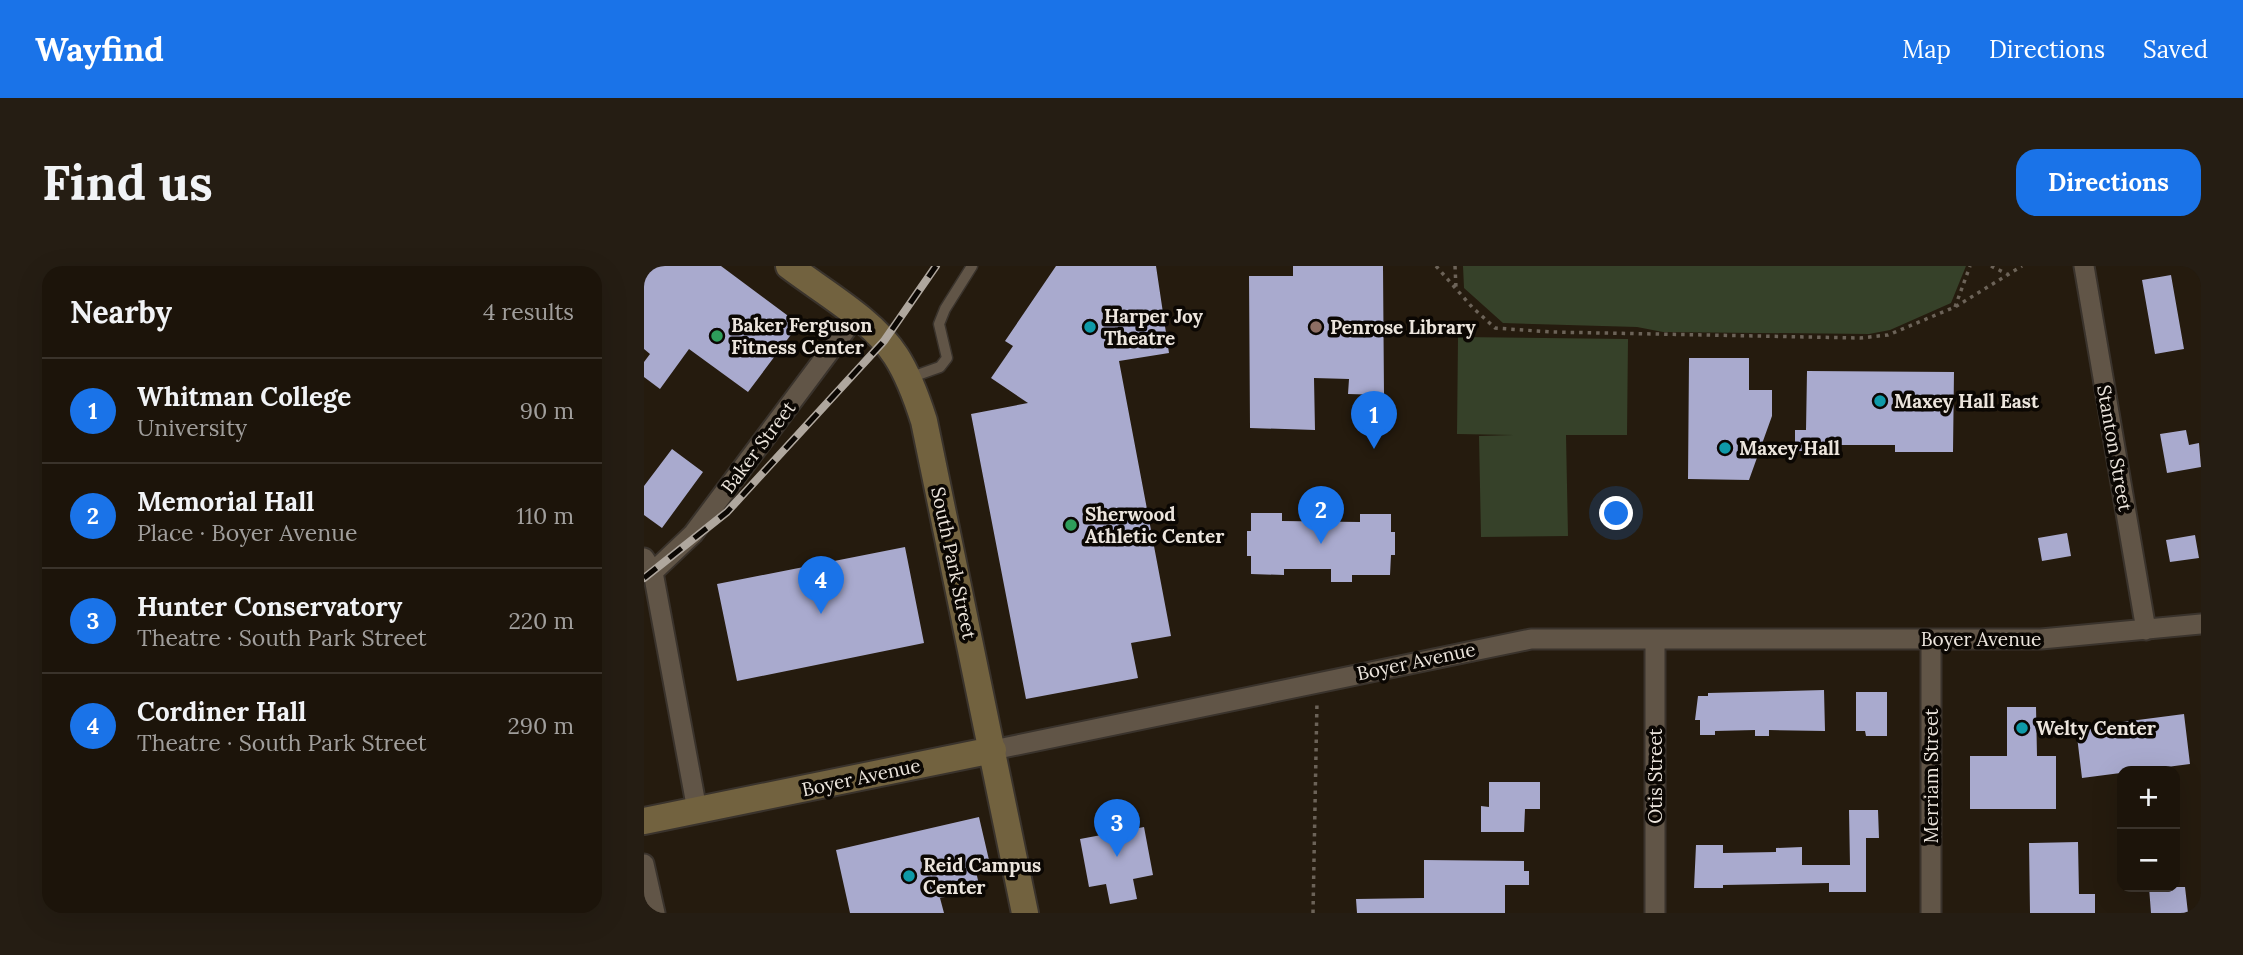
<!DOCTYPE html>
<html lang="en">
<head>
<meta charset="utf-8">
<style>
  body { margin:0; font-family:Lora,serif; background:#251d13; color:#f1f3f6 }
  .controls { position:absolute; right:21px; bottom:21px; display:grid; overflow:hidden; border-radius:14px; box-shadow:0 7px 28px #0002 }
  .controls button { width:63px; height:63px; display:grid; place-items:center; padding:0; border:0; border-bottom:2px solid #3a332b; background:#1c140a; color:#f1f3f6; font:35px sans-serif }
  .you { position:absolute; left:973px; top:248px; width:24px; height:24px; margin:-18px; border:5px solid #fff; border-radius:50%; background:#1a73e8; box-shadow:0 0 0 10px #1a73e833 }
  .badge { display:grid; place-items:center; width:46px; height:46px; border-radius:50%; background:#1a73e8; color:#fff; font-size:23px; font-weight:700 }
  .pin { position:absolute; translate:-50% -58px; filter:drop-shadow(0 2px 4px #0008) }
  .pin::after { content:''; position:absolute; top:37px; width:24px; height:21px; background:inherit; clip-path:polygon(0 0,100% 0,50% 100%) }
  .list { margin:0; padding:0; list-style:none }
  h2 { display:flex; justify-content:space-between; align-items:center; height:91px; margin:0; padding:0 28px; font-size:30px }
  h2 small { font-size:23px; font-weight:400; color:#a09e9c }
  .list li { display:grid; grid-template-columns:46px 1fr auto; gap:21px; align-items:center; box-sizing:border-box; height:105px; padding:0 28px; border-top:2px solid #3a332b }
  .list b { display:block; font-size:26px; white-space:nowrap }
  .list p { margin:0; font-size:23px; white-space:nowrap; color:#a09e9c }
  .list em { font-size:23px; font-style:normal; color:#a09e9c }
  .map { position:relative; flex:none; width:1557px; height:647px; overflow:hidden; border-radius:21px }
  header { display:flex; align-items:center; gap:42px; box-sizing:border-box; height:98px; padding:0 35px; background:#1a73e8; color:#fff }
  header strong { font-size:33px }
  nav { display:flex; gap:38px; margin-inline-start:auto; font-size:24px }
  .intro { display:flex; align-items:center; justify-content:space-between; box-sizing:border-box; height:168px; padding:0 42px }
  h1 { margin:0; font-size:49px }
  .button { padding:18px 32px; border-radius:21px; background:#1a73e8; color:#fff; font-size:24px; font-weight:700 }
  main { display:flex; gap:42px; padding:0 42px }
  aside { flex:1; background:#1c140a; border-radius:21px; box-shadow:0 7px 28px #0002 }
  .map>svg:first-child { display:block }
  .green { fill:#364129 }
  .building { fill:#a9aace }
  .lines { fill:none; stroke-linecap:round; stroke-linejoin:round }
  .lane-casing { stroke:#3a332c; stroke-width:13 }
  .street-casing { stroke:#3a332c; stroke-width:23 }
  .secondary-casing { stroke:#3a332c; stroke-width:30 }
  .path { stroke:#6c6358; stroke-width:3.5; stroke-dasharray:3.5 5; stroke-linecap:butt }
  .lane { stroke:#615547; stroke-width:10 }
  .street { stroke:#615547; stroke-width:19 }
  .secondary { stroke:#72623f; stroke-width:26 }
  .rail-casing { stroke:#afa79e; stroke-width:8 }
  .rail { stroke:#0b0703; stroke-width:5; stroke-dasharray:16; stroke-linecap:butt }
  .culture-dot { fill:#0f9aa8; stroke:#0b0703; stroke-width:2.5 }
  .education-dot { fill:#8d6e63; stroke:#0b0703; stroke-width:2.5 }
  .leisure-dot { fill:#2e9e5b; stroke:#0b0703; stroke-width:2.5 }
  .labels { text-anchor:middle; stroke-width:7; stroke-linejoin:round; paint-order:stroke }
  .poi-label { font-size:19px; font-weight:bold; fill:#ece5dd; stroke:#0b0703; text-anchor:start }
  .street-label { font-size:19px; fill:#ece5dd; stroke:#0b0703 }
</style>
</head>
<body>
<header>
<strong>Wayfind</strong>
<nav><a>Map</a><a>Directions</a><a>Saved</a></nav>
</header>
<div class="intro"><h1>Find us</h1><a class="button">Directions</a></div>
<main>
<aside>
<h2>Nearby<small>4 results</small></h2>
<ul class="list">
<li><span class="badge">1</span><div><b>Whitman College</b><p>University</p></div><em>90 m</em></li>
<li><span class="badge">2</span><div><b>Memorial Hall</b><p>Place · Boyer Avenue</p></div><em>110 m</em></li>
<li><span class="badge">3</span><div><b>Hunter Conservatory</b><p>Theatre · South Park Street</p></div><em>220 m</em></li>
<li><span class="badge">4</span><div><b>Cordiner Hall</b><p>Theatre · South Park Street</p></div><em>290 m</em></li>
</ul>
</aside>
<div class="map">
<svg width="1557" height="647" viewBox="0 0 1557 647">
  <rect width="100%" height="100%" fill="#251b0e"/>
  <!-- green -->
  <path class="green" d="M819 0H1322L1307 37 1246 64 1225 68 1019 66 993 61 859 57 820 22Z
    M814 71 984 73 983 169H922L924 270 837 271 835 170 870 169 813 168Z"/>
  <!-- building -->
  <path class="building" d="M0 0H77L155 58 104 126 45 83 16 123 0 111V96L6 88 0 83Z
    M412 0H512L525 87 475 95 527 370 487 377 494 412 382 433 327 148 384 137 347 112 369 80 361 75Z
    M649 0H739L740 129 704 128 705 113 670 112 671 164 606 162 605 10H649Z
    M1527 9 1540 83 1511 88 1498 14Z
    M1045 92H1105V124H1128V150L1105 214 1044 213Z
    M1163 105 1310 106 1309 186H1251V179H1188V185H1151V164H1162Z
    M1542 164 1545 179 1555 177 1557 201 1523 207 1516 168Z
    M28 183 59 206 18 262 0 249V220Z
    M607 247H638V255L716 256V248H747V266H751V289H747L746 309H708V316H687V303H640V309L607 308V290H603V265H607Z
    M1423 267 1427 290 1398 295 1394 272Z
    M1551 269 1555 292 1526 296 1522 274Z
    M261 281 280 377 93 415 73 318Z
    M1180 424 1181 465 1125 464V470H1111V464L1071 465V469H1056V454H1051L1054 430H1064V427Z
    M1212 426H1243V470H1222L1221 465H1212Z
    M1363 441H1392L1393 490H1412V543H1326V490H1363Z
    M1540 448 1546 498 1438 512 1432 462Z
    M845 516H896V543H881L880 566H837V540L845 541Z
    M1205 544H1234L1235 572H1222V626H1185V617L1079 619V622H1050L1052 579H1079V587L1132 586V582L1158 581V599H1206Z
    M335 551 345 594 330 597 336 623 296 632 300 647H206L192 584Z
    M500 561 509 609 489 613 493 633 466 638 462 618 445 621 436 573Z
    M1434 576 1435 628H1451V647H1386L1385 577Z
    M780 594 880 595V605H885V619H861V647H713L712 633 780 632Z
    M1505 621H1541L1544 647H1507Z"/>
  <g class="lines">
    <defs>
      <path id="lane" d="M265 112 296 101 303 92 295 58 301 43 328 0"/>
      <path id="street" d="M1440 0 1502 364
        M0 292 9 306 53 544
        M9 306 49 268 212 50
        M1011 373V647
        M1287 373V647
        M349 484 887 373H1397L1557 358
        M0 598 11 647"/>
      <path id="secondary" d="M145 0C179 26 229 54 252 90 265 110 273 133 280 155L381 647
        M0 555 349 484"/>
    </defs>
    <!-- lane casing -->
    <use href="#lane" class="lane-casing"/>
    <!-- street casing -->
    <use href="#street" class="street-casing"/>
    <!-- secondary casing -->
    <use href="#secondary" class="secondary-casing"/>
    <!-- path -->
    <path class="path" d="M792 0 828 41 851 62 907 66 1216 72 1244 69 1287 51 1311 41 1378 0
      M811 0 812 22
      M1347 0 1363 8
      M1311 41 1326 0
      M669 647 673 435"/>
    <!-- lane -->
    <use href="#lane" class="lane"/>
    <!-- street -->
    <use href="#street" class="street"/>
    <!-- secondary -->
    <use href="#secondary" class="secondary"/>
    <defs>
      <path id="rail" d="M0 312 83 246 240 75 292 0"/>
    </defs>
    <!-- rail casing -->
    <use href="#rail" class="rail-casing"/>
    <!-- rail -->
    <use href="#rail" class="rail"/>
  </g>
  <!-- markers -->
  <g class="culture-dot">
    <circle cx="446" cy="61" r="7"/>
    <circle cx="1236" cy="135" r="7"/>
    <circle cx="1081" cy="182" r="7"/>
    <circle cx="1378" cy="462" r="7"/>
    <circle cx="265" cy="610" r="7"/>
  </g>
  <circle class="education-dot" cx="672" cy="61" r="7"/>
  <g class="leisure-dot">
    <circle cx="73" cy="70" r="7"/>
    <circle cx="427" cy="259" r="7"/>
  </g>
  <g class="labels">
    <!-- poi labels -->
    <g class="poi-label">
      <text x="460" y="57">Harper Joy<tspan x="460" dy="22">Theatre</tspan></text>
      <text x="87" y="66">Baker Ferguson<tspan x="87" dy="22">Fitness Center</tspan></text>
      <text x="686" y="68">Penrose Library</text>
      <text x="1250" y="142">Maxey Hall East</text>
      <text x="1095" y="189">Maxey Hall</text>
      <text x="441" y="255">Sherwood<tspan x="441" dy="22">Athletic Center</tspan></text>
      <text x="1392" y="469">Welty Center</text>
      <text x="279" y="606">Reid Campus<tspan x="279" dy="22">Center</tspan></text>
    </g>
    <!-- street labels -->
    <g class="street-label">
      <text transform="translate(114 181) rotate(-53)" y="7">Baker Street</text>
      <text transform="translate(1471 182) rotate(80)" y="7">Stanton Street</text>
      <text transform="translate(310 297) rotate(78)" y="7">South Park Street</text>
      <text x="1337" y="380">Boyer Avenue</text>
      <text transform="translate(772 395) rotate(-12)" y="7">Boyer Avenue</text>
      <text transform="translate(1011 510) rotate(-90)" y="7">Otis Street</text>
      <text transform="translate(1287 510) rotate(-90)" y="7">Merriam Street</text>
      <text transform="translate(217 511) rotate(-12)" y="7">Boyer Avenue</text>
    </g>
  </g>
</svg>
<div class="controls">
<button>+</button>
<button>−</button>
</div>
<div class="you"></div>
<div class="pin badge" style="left:730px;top:183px">1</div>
<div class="pin badge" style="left:677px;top:278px">2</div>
<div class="pin badge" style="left:473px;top:591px">3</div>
<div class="pin badge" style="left:177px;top:348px">4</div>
</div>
</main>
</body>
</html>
